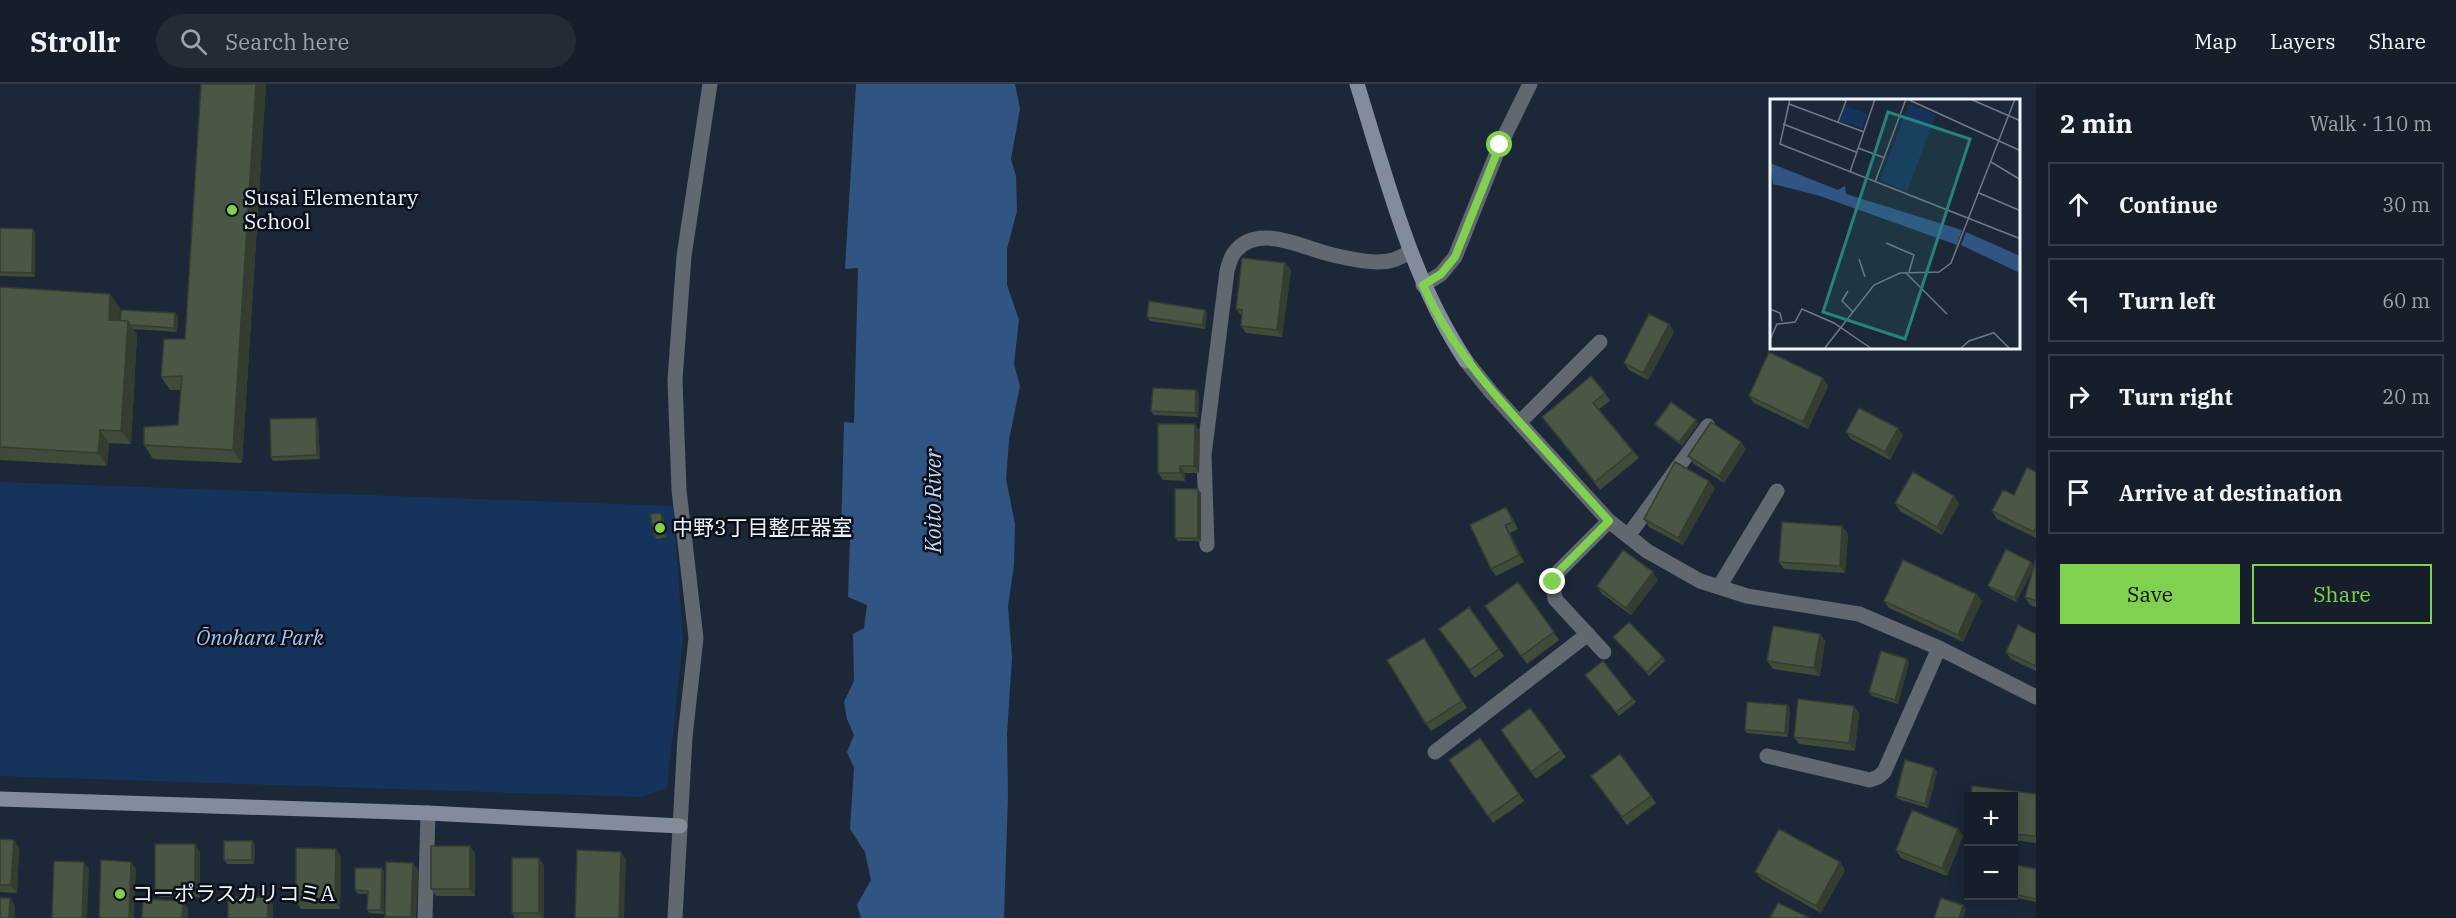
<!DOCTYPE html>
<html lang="en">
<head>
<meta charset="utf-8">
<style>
  body { margin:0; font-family:"IBM Plex Serif","Noto Sans JP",serif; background:#222b36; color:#f1f3f6 }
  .controls { position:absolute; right:18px; bottom:18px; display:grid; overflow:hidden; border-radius:0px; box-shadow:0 3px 15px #0003 }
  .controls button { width:54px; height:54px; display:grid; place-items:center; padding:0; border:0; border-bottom:2px solid #343c47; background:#151e2a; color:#f1f3f6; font:30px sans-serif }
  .stop { position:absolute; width:18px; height:18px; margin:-14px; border:4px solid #81d050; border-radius:50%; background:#fff }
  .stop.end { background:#81d050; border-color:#fff; box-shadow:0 2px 6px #0008 }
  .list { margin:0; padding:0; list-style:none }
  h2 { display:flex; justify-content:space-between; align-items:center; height:78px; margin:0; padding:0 24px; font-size:26px }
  h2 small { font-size:20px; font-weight:400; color:#9da2a8 }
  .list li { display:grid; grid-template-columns:39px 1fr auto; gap:18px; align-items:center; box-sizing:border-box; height:84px; margin:0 12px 12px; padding:0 12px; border:2px solid #343c47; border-radius:0px }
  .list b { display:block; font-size:22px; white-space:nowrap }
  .list em { font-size:20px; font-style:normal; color:#9da2a8 }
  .actions { display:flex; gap:12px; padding:18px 24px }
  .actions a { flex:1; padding:14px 0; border:2px solid #81d050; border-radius:0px; text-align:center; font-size:21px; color:#81d050 }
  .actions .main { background:#81d050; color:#111 }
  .icon { flex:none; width:33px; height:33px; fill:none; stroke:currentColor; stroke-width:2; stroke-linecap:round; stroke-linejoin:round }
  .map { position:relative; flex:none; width:2036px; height:834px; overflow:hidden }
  header { display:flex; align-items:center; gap:36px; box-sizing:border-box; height:84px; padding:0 30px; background:#151e2a; border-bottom:2px solid #343c47 }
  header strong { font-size:28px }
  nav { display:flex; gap:33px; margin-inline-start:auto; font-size:21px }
  .search { width:420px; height:54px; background:#222b36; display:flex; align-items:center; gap:15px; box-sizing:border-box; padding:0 21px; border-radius:33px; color:#9da2a8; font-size:22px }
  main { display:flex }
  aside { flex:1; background:#151e2a }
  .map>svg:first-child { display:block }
  .green { fill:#16345b }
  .water { fill:#315583 }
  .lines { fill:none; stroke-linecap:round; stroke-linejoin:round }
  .street { stroke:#616870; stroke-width:15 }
  .secondary { stroke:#828c9a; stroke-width:15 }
  .wall { fill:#404b3a }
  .shaded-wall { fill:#343d30 }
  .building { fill:#4a5744; stroke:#343d30; stroke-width:1.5 }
  .route { stroke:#81d050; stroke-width:8 }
  .poi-dot { fill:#81d050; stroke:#0b1018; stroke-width:2 }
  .labels { text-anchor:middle; stroke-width:5; stroke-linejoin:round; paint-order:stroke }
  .poi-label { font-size:21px; fill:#eef5fe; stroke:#0b1018; text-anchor:start }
  .park-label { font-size:21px; font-style:italic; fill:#a6c6f2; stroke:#0b1018 }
  .water-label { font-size:22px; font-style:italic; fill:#c3d8f6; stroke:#0b1018 }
  .inset-road { fill:none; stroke:#707a87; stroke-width:1.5 }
  .view { fill:#25837c; fill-opacity:0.15; stroke:#25837c; stroke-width:3 }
  .inset-edge { fill:none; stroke:#eef5fe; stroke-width:3 }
</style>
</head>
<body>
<header>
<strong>Strollr</strong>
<div class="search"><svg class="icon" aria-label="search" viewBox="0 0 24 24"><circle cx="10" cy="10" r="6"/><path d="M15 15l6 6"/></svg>Search here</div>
<nav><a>Map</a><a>Layers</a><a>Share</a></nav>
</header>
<main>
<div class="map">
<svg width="2036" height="834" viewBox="0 0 2036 834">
  <rect width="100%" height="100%" fill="#1c2838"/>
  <!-- green -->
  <path class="green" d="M0 398 673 422 683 555 667 704 641 713 0 692Z"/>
  <!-- water -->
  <path class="water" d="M856 0H1015L1020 25 1011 75 1016 92 1017 127 1007 165V201L1019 236 1014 280 1020 302 1009 356 1006 395 1015 440 1014 481 1008 522 1012 574 1007 650 1008 711 1004 834H861L857 821 871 796 865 768 850 745 854 684 847 668 854 651 847 635 844 618 854 597 853 550 864 544 867 521 848 513 850 454 841 452 844 338 854 339 858 184 845 185Z"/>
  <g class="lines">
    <!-- street -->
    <path class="street" d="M1423 201 1441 190 1455 173 1500 61 1530 0
      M1466 277 1491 308 1609 437 1647 467 1700 497 1747 512 1859 530 1939 564 2036 613
      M1520 338 1600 258
      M1628 452 1708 342
      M1207 461 1204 371 1227 187C1229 181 1230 174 1234 169 1257 137 1304 165 1333 171 1350 175 1376 181 1393 176 1399 174 1404 171 1410 168
      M1719 503 1777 407
      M1604 568 1555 515 1553 498 1557 489 1609 437
      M1435 668 1588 550
      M1767 672 1870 696 1878 693 1884 688 1939 564
      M425 834 428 729
      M675 834 685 653 696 554 679 406 675 296 684 172 710 0"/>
    <!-- secondary -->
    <path class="secondary" d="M1357 0C1387 95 1410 193 1466 277
      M0 715 428 729 680 742"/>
  </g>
  <!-- wall -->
  <path class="wall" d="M201 0H266L242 379 153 375 144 361 178 341 181 306H170L161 293 185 255Z
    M0 144 35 148V193L0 192Z
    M1285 179 1291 186 1282 253 1246 249 1241 242 1242 232 1236 225Z
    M0 203 120 224 119 237 175 229 178 233 177 248 133 245 137 250 131 360 109 359 107 382 0 376Z
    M1207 229 1205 245 1150 237 1147 233Z
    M1669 240 1674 248 1648 296 1629 286 1624 279Z
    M1828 302 1808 345 1754 319 1749 312Z
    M1196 306 1199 310 1198 333 1154 331 1151 327Z
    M1605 309 1610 317 1599 325 1639 374 1600 406 1542 333Z
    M316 334 318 337 320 375 273 377 271 373Z
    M1696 336 1698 340 1682 362 1657 343 1655 340Z
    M1200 348 1199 389H1185V397L1163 396 1158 389Z
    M1846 348 1903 351 1890 376 1851 355Z
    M1746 365 1724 399 1694 380 1688 372Z
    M2036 388V454L1997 435 1992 427 2014 411Z
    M1715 404 1683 461 1649 443 1644 435Z
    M1201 409V457H1178L1175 454Z
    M1954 412 1959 420 1942 451 1900 427 1895 419Z
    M1506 423 1511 431 1518 445 1510 449 1524 478 1496 492 1491 485Z
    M661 429 663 433 667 453 657 455 654 451Z
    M1842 442 1848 450 1845 489 1784 485 1779 478Z
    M2036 475V523L2030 521 2025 513 2034 483 2016 518 1991 505 1988 502 2034 482Z
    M1658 496 1631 531 1602 510 1597 502Z
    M1518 498 1559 556 1527 580 1485 522Z
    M1976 510 1982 517 1963 558 1889 524 1884 517Z
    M1469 523 1504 572 1475 594 1439 545Z
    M1820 550 1825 557 1820 592 1773 585 1767 577Z
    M2036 550V587L2011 575 2006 568Z
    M1613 553 1663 573 1665 577 1649 592Z
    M1429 561 1467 624 1431 647 1426 640Z
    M1603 577 1636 618 1619 632 1588 595Z
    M1909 579 1898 620 1872 612 1869 608Z
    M1787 621 1790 624 1788 653 1747 649 1745 646Z
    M1854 622 1859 629 1855 667 1799 660 1794 653Z
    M1501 646 1561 666 1566 673 1536 695Z
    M1480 654 1524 717 1493 739 1449 676Z
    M1620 670 1656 719 1627 741 1591 692Z
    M1934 684 1937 688 1928 724 1898 715 1896 712Z
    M2036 710V759L2013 756V712Z
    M1958 745 1963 752 1947 792 1901 774 1896 766Z
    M0 755 14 756 19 764 17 809 0 808Z
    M255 761 254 780H227L224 776Z
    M470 762 475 769V812H436L431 805Z
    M200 768V813H160L155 806Z
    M341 772 340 825H301L296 817Z
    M539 774 544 782V834H515L512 829Z
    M1840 778 1845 786 1821 829 1761 795 1755 788Z
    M413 779 418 786 416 834H386L385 833Z
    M382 784 384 788V830L370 829 367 826 368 810H358L355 806Z
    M2036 785V818L2011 813V812H2013V787Z
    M1982 812H1997V814Z"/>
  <!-- shaded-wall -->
  <path class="shaded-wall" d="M256 0H266L242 379 233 366Z
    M33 145 35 148V193L32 189Z
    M1285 179 1291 186 1282 253 1277 246Z
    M110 210 120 224 118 249 109 236Z
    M1205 226 1207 229 1205 245 1202 241Z
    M175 229 178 233 177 248 174 244Z
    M128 237 137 250 131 360 121 347Z
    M1669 240 1674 248 1648 296 1643 289Z
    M1823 294 1828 302 1808 345 1803 338Z
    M1196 306 1199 310 1198 333 1195 329Z
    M316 334 318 337 320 375 317 371Z
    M1696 336 1698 340 1682 362 1679 358Z
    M1195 340 1200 348 1199 389 1194 382Z
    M1898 344 1903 351 1890 376 1885 368Z
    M100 346 109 359 107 382 98 369Z
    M1741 358 1746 365 1724 399 1719 392Z
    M1180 382 1185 389V397L1180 389Z
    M1709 397 1715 404 1683 461 1678 454Z
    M1198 405 1201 409V457L1198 454Z
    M1954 412 1959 420 1942 451 1937 443Z
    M1506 423 1511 431 1518 445 1513 438Z
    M661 429 663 433 667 453 664 450Z
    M1505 441 1510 449 1524 478 1519 471Z
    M1842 442 1848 450 1845 489 1840 482Z
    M2031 478 2034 482 2016 518 2014 514Z
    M1653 488 1658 496 1631 531 1626 524Z
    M1976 510 1982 517 1963 558 1958 551Z
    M1820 550 1825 557 1820 592 1814 584Z
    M1907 575 1909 579 1898 620 1895 616Z
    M1787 621 1790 624 1788 653 1785 649Z
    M1854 622 1859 629 1855 667 1849 659Z
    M1934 684 1937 688 1928 724 1925 720Z
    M1958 745 1963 752 1947 792 1942 784Z
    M14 756 19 764 17 809 11 801Z
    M252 757 255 761 254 780 252 776Z
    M195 760 200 768V813L195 806Z
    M470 762 475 769V812L470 805Z
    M336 765 341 772 340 825 335 818Z
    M621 768 626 775 624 834H619Z
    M539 774 544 782V834H542L539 829Z
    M84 778 89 785 87 834H82Z
    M131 778 136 785 134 834H129Z
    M1840 778 1845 786 1821 829 1816 822Z
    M413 779 418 786 416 834 411 833Z
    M382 784 384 788V830L381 826Z
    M268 813 273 821V834H268Z
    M10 814 15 822V834H9Z
    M183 817 188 825V834H182Z
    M1963 821 1966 825 1963 834H1959Z"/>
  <!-- building -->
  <path class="building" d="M201 0H256L233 366 144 361V343L178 341 182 292 161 293 164 255H185Z
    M0 144 33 145 32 189 0 188Z
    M1242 174 1285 179 1277 246 1241 242 1242 226 1236 225Z
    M0 203 110 210 109 236 128 237 121 347 100 346 98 369 0 363Z
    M1149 217 1205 226 1202 241 1147 233Z
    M121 226 175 229 174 244 130 241 128 237H120Z
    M1649 230 1669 240 1643 289 1624 279Z
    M1769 268 1823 294 1803 338 1749 312Z
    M1591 292 1605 309 1593 319 1633 367 1595 398 1542 333Z
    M1153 304 1196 306 1195 329 1151 327Z
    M1671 318 1696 336 1679 358 1655 340Z
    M1859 324 1898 344 1885 368 1846 348Z
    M316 334 317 371 271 373 270 335Z
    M1711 338 1741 358 1719 392 1688 372Z
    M1158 340H1195L1194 382H1180V389H1158Z
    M1675 378 1709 397 1678 454 1644 435Z
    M2027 383 2036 388V443L2034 448 1992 427 2003 406 2014 411Z
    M1913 388 1954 412 1937 443 1895 419Z
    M1175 405H1198V454H1175Z
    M1506 423 1513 438 1505 441 1519 471 1491 485 1470 441Z
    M661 429 664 450 654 451 650 430Z
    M1782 438 1842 442 1840 482 1779 478Z
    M2006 465 2031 478 2014 514 1988 502Z
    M1623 466 1653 488 1626 524 1597 502Z
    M2036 475V517L2025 513Z
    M1903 476 1976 510 1958 551 1884 517Z
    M1518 498 1554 548 1521 572 1485 522Z
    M1469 523 1499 565 1470 586 1439 545Z
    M1629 538 1663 573 1647 588 1613 553Z
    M2018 541 2036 550V582L2006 568Z
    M1773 542 1820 550 1814 584 1767 577Z
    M1424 554 1462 617 1426 640 1387 576Z
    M1881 567 1907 575 1895 616 1869 608Z
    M1603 577 1633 615 1616 628 1585 591Z
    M1798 615 1854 622 1849 659 1794 653Z
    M1747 618 1787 621 1785 649 1745 646Z
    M1530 624 1561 666 1531 688 1501 646Z
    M1480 654 1519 710 1488 732 1449 676Z
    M1620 670 1651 712 1622 733 1591 692Z
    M1905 676 1934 684 1925 720 1896 712Z
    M1972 702 2036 710V752L2013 750V712H1971Z
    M1912 726 1958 745 1942 784 1896 766Z
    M1779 745 1840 778 1816 822 1755 788Z
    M0 755 14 756 11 801H0Z
    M224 757H252V776H224Z
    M155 760H195V806H155Z
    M431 762H470V805H431Z
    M296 764 336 765 335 818 296 817Z
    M577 766 621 768 619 834H575Z
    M512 774H539V829H512Z
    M101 776 131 778 129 834H99Z
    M54 777 84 778 82 834H52Z
    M386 778 413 779 411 833H385Z
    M1968 779V806L1964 805Z
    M2015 781 2036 785V815L2013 810V787Z
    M355 784H382L381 826H367L368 807 355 806Z
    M228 813H268V834H228Z
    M0 814H10L9 834H0Z
    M1941 814 1963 821 1959 834H1934Z
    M143 815 183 817 182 834H142Z
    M1778 819 1810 834H1770Z"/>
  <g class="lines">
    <!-- route -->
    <path class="route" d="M1500 61 1455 173 1441 190 1423 201C1447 256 1483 298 1523 342 1552 374 1580 405 1609 437L1557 489 1553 498"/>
  </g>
  <!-- markers -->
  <g class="poi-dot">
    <circle cx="232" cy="126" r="6"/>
    <circle cx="660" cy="444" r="6"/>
    <circle cx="120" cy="810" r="6"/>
  </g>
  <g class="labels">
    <!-- poi labels -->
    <g class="poi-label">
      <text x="244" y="121">Susai Elementary<tspan x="244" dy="24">School</tspan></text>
      <text x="672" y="451">中野3丁目整圧器室</text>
      <text x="132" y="817">コーポラスカリコミA</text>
    </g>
    <!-- park labels -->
    <g class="park-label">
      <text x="260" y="561">Ōnohara Park</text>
    </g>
    <!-- water labels -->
    <g class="water-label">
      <text transform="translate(933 417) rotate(-90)" y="8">Koito River</text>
    </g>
  </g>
  <!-- overview -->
  <g transform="translate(1770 15)">
    <rect width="250" height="250" fill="#1c2838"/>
    <path d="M139 5 166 15 137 93 110 80ZM75 7 97 15 92 29 70 22Z" fill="#16345b"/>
    <path d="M0 64 68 91 75 87 76 95 192 131 187 146 50 97 3 85ZM196 133 250 157V174L191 146Z" fill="#315583"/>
    <path class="inset-road" d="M20 0 10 45 251 140M137 0 251 52M200 0 251 22M19 5 94 33M68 23 76 2 72 0M13 25 86 53M88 49 115 59M221 63 251 81M80 73 105 0M105 83 136 0M209 94 251 112M116 144 144 156 139 173M89 160 95 178M135 173 177 215M78 192 72 202 83 213M0 210 10 214 12 222M223 233 240 250M0 241 7 225 25 223 32 210 64 224 102 250M54 250 104 186 130 174 169 173 181 164 245 0M190 250 199 242 223 234"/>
    <path class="view" d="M118 13 200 40 135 240 53 213Z"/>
    <rect width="250" height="250" class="inset-edge"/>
  </g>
</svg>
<div class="controls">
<button>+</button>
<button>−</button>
</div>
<div class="stop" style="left:1500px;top:61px"></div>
<div class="stop end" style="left:1553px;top:498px"></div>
</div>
<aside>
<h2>2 min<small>Walk · 110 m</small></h2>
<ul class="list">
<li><svg class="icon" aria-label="ahead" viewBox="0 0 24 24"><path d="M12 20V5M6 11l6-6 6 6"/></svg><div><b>Continue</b></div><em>30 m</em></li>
<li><svg class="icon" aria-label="left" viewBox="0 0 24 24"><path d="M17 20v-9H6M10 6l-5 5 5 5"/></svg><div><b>Turn left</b></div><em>60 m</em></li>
<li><svg class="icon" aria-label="right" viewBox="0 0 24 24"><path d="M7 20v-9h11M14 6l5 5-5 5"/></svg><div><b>Turn right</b></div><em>20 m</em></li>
<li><svg class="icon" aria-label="arrive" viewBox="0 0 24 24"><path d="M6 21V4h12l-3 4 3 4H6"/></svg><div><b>Arrive at destination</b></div></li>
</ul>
<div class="actions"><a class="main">Save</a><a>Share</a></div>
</aside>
</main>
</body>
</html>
